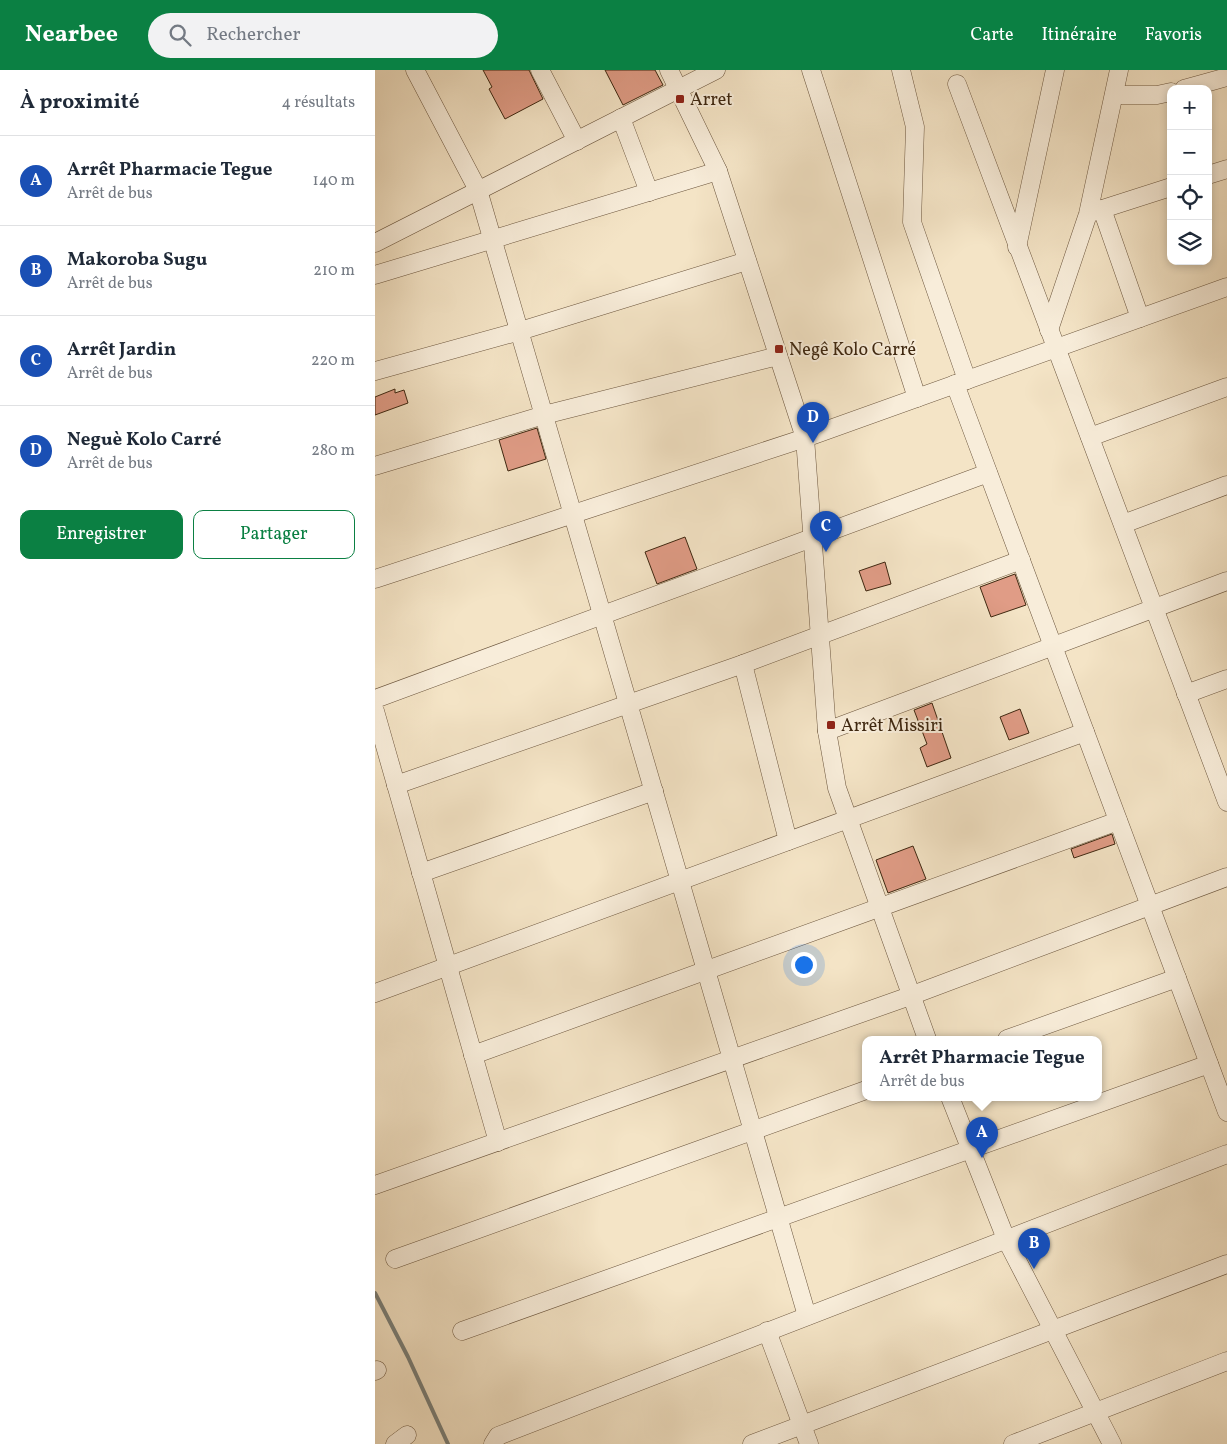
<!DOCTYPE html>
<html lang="fr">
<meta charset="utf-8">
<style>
:root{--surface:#fff;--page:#f2f2f3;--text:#1f2937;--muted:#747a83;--line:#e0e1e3;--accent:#0b8043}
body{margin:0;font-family:Vollkorn,serif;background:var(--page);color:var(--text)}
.controls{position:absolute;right:15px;top:15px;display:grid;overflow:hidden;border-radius:10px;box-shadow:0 2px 8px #0003}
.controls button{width:45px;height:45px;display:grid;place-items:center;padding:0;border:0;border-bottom:1px solid var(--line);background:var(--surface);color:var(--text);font:25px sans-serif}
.you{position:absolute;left:428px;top:894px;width:18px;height:18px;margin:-12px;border:4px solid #fff;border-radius:50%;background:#1a73e8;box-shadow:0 0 0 8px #1a73e833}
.badge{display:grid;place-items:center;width:32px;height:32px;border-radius:50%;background:var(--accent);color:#fff;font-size:16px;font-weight:700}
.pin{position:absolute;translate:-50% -41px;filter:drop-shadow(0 1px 2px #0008)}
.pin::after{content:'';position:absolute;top:26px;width:18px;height:15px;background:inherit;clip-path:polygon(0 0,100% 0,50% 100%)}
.popup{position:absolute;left:487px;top:966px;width:240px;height:65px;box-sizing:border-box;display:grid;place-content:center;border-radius:10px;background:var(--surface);filter:drop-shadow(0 1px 4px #0005);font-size:16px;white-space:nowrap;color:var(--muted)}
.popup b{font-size:19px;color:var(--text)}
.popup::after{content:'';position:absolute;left:50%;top:100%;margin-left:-10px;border:10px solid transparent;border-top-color:var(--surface)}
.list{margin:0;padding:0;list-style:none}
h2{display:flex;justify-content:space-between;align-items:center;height:65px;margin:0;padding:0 20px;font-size:21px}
h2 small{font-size:16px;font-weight:400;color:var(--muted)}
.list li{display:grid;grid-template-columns:32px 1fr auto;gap:15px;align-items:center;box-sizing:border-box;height:90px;padding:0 20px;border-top:1px solid var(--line)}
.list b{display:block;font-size:19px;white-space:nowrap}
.list p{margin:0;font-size:16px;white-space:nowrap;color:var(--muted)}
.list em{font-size:16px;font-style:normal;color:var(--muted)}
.actions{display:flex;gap:10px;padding:15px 20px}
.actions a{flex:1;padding:11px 0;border:1px solid var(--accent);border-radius:10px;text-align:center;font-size:18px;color:var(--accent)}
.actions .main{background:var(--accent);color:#fff}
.icon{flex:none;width:28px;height:28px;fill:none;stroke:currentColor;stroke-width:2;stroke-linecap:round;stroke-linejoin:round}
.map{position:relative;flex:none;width:852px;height:1374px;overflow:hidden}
header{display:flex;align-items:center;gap:30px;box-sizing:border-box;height:70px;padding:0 25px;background:var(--accent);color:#fff}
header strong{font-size:24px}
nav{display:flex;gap:28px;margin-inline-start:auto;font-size:18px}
.search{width:350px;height:45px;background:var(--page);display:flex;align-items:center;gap:12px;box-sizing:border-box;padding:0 18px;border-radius:28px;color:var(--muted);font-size:19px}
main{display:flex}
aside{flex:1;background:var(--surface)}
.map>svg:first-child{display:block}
</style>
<header>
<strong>Nearbee</strong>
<div class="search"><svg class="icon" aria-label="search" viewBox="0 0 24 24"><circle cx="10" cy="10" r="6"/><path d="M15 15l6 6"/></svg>Rechercher</div>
<nav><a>Carte</a><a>Itinéraire</a><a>Favoris</a></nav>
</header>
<main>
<aside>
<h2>À proximité<small>4 résultats</small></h2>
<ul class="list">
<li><span class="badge" style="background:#1a4fb4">A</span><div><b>Arrêt Pharmacie Tegue</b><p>Arrêt de bus</p></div><em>140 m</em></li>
<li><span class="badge" style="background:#1a4fb4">B</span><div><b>Makoroba Sugu</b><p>Arrêt de bus</p></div><em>210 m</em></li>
<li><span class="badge" style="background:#1a4fb4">C</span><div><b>Arrêt Jardin</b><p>Arrêt de bus</p></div><em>220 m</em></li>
<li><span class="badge" style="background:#1a4fb4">D</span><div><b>Neguè Kolo Carré</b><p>Arrêt de bus</p></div><em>280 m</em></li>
</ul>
<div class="actions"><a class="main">Enregistrer</a><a>Partager</a></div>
</aside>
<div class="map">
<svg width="852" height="1374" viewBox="0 0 852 1374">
<rect width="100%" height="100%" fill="#f4e4c6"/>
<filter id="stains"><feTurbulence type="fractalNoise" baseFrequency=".004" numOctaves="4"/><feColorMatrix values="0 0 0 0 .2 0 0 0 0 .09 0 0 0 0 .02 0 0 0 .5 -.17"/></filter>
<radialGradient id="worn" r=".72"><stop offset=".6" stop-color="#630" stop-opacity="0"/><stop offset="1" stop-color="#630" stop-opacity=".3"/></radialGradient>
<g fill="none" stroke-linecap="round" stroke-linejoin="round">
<!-- stream -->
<polyline stroke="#7a807a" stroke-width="4" points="0,1223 33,1287 73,1374"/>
</g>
<!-- building -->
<g fill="#e09c86" stroke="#3e2710">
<polygon points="108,0 154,0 168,29 130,49 114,19 117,17"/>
<polygon points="230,0 280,0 288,15 248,35"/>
<polygon points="20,319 20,323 29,320 33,333 0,345 0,327"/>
<polygon points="162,358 171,389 133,401 124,370"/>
<polygon points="310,467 322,499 282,514 270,482"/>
<polygon points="510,492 516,514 491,521 484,501"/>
<polygon points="640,504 651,535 616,547 605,517"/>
<polygon points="557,633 576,688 552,697 545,678 552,674 539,640"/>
<polygon points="645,639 654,663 634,670 625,647"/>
<polygon points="737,764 740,774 699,788 696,779"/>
<polygon points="538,776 551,809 513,823 501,790"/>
</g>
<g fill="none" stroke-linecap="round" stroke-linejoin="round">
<!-- minor casing -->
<g stroke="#6c563e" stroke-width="19">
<g id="minor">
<polyline points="40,0 103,120 432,1246"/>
<polyline points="165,0 202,71"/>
<polyline points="294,0 343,101 430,368 452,661 462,718 552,969"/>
<polyline points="436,0 542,328"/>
<polyline points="526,0 540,57 537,152 592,310"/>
<polyline points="582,14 852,732"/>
<polyline points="809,19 852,7"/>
<polyline points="739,25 782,25 796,22"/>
<polyline points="246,48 274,122"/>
<polyline points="833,105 852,99"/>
<polyline points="727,139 765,248"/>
<polyline points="718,142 796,117"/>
<polyline points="0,173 341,0"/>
<polyline points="642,177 680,0"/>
<polyline points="0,205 343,101"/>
<polyline points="674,260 713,144 744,0"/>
<polyline points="0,301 145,261 372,191"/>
<polyline points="580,314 852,1042"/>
<polyline points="715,367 852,317"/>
<polyline points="0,396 169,345 403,286"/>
<polyline points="748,454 852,415"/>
<polyline points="0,509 430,368 852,217"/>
<polyline points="368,594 413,771"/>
<polyline points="811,624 852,609"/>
<polyline points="0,629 613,403"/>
<polyline points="0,641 123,1072"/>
<polyline points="452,661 852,511"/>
<polyline points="21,715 368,594 646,490"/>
<polyline points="46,803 279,721"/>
<polyline points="0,923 710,662"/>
<polyline points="632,969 802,908"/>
<polyline points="98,985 743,751"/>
<polyline points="575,1027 631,1169 737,1374"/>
<polyline points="0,1115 535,926 852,807"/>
<polyline points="20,1189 491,1020"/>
<polyline points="87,1261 834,994"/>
<polyline points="392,1261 434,1374"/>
<polyline points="0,1301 2,1300"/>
<polyline points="20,1374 32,1365"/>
<polyline points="118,1374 123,1366 852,1084"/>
<polyline points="377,1374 852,1194"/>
<polyline points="638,1374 852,1291"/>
</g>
</g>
<!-- minor -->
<use href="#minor" stroke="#f8edda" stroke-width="18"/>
</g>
<!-- markers -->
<g fill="#8f2418" stroke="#f8edda" stroke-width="2">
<rect x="300" y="24" width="10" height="10" rx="2.5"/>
<rect x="399" y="274" width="10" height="10" rx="2.5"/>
<rect x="451" y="650" width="10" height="10" rx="2.5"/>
</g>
<g text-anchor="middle" stroke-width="4" stroke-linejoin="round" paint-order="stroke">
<!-- poi labels -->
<g font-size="18" fill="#3e2710" stroke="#f8edda" text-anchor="start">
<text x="315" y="35">Arret</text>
<text x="414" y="285">Negê Kolo Carré</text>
<text x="466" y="661">Arrêt Missiri</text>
</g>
</g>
<rect width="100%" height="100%" filter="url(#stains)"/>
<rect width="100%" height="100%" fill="url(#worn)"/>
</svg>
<div class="controls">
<button>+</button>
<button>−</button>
<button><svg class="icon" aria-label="locate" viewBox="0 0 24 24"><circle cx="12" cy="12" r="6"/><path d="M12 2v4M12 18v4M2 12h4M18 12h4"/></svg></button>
<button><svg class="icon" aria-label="layers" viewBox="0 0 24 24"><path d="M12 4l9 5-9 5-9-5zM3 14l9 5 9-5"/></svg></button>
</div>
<div class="you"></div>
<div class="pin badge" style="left:607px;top:1088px;background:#1a4fb4">A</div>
<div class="popup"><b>Arrêt Pharmacie Tegue</b>Arrêt de bus</div>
<div class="pin badge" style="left:659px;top:1199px;background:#1a4fb4">B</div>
<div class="pin badge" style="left:451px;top:482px;background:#1a4fb4">C</div>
<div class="pin badge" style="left:438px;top:373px;background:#1a4fb4">D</div>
</div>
</main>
